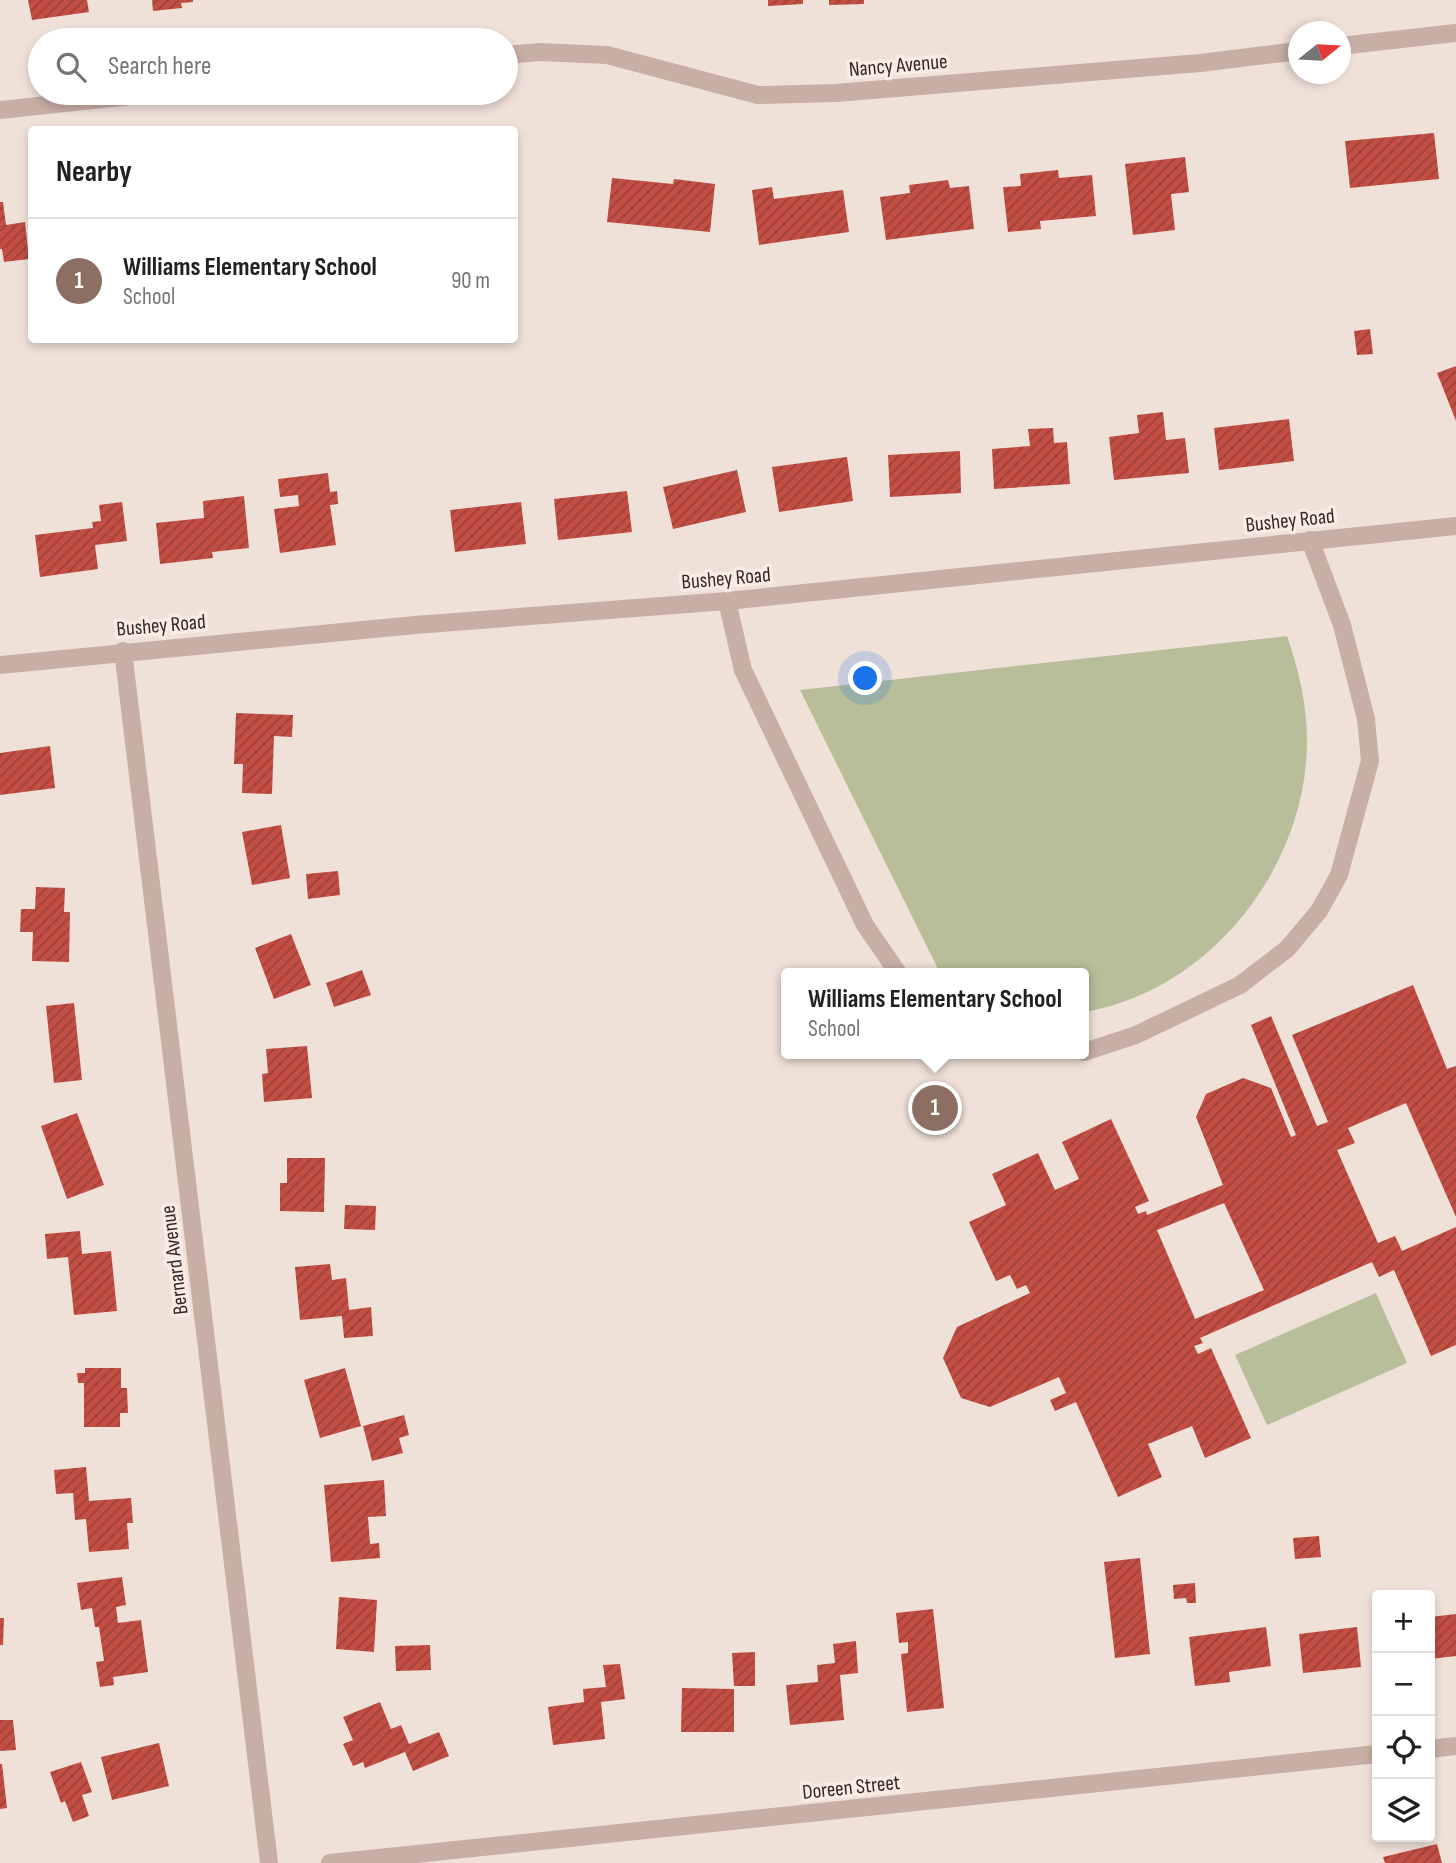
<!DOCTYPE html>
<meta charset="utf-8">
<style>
:root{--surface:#fff;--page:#f2f2f2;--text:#202124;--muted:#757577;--line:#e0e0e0;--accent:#0f766e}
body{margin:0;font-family:"Sofia Sans Condensed",sans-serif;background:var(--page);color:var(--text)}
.controls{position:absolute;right:21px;bottom:21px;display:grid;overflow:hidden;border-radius:7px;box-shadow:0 4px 10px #0003}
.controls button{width:63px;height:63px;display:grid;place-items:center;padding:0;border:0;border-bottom:2px solid var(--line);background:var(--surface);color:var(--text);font:35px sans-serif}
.compass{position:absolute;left:1288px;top:21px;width:63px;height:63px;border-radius:50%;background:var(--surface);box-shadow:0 4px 10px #0003;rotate:72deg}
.you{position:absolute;left:866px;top:679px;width:24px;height:24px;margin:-18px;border:5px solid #fff;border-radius:50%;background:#1a73e8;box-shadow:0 0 0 10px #1a73e833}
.badge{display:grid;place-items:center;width:46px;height:46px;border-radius:50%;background:var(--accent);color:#fff;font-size:23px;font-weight:700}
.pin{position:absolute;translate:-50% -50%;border:4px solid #fff;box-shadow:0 2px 7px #0006}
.popup{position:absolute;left:781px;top:968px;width:308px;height:91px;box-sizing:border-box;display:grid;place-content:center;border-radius:7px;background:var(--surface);filter:drop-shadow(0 2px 5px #0005);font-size:23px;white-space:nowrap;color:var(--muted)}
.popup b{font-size:26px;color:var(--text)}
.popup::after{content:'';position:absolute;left:50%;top:100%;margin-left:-14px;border:14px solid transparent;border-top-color:var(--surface)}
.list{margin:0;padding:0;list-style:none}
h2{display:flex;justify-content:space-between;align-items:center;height:91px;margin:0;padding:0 28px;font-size:30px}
h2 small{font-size:23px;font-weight:400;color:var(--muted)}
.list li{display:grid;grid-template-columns:46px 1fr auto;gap:21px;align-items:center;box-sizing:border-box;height:126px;padding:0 28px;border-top:2px solid var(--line)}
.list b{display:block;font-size:26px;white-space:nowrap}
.list p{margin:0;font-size:23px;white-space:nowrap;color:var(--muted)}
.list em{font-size:23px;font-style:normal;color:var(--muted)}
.icon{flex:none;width:38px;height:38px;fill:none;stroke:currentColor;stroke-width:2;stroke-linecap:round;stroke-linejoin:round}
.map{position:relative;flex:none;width:1456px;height:1863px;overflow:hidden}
.search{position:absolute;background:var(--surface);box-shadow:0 4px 10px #0003;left:28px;top:28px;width:490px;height:77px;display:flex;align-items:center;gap:18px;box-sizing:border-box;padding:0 24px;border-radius:38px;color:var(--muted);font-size:26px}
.panel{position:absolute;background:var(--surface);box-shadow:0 4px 10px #0003;left:28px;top:126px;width:490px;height:217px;border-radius:7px}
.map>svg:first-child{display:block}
</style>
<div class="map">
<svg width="1456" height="1863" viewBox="0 0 1456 1863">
<defs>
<pattern id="building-hatch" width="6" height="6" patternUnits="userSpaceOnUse" patternTransform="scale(1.75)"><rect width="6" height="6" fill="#c24e44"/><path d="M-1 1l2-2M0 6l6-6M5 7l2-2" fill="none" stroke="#9e4139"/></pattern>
</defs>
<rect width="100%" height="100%" fill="#f0e1d8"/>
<!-- green -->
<g fill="#b8be99">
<path d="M1287,636C1299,671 1307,704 1307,741C1307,867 1210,991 1084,1012V973H940L800,690Z"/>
<polygon points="1376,1293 1407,1363 1267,1425 1235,1355"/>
</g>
<!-- building -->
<g fill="url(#building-hatch)" fill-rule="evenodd">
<polygon points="28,0 87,0 89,12 32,20"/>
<polygon points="152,0 193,0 193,2 181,3 182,8 153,11"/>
<polygon points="768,0 803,0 803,4 768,6"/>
<polygon points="829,0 864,0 864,4 829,5"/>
<polygon points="1434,133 1439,179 1350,188 1345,141"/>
<polygon points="1185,157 1189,192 1171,194 1175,230 1133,235 1125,164"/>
<polygon points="1058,170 1059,178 1092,175 1096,216 1040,221 1041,229 1008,232 1003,187 1021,186 1020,174"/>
<polygon points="612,178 673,184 674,179 715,184 710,232 607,222"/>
<polygon points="948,180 950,188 969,186 974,229 886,240 880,197 910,193 909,185"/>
<polygon points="772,187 774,199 843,190 849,232 759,245 752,190"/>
<polygon points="0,202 3,202 6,225 25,222 29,259 4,262 2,249 0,249"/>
<polygon points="1370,329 1373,354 1357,355 1354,331"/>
<polygon points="1456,366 1456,421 1437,373"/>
<polygon points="1163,412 1166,440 1185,438 1189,473 1114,480 1109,437 1139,433 1137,415"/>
<polygon points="1289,419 1294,461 1219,470 1214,428"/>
<polygon points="1053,428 1054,443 1067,442 1070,484 994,489 992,449 1030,446 1028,429"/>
<polygon points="960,451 961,493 890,497 888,455"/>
<polygon points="847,457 853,501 779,512 772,467"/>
<polygon points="737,470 746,512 673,529 663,487"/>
<polygon points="328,473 330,492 337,491 338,504 330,505 336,545 280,553 274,509 299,506 298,495 280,497 278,479"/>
<polygon points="627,491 632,532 558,540 554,499"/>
<polygon points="244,496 249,548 212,552 213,558 160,564 156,523 204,518 203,501"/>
<polygon points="122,502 127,541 95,545 98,569 40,577 35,535 93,528 92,522 101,521 99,505"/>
<polygon points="521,502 526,544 455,552 450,510"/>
<polygon points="236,713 293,715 292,737 274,736 272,794 242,793 243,764 234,764"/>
<polygon points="50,746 55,788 0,795 0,753"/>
<polygon points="281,825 290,878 252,885 242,832"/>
<polygon points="338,871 340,895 308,899 306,874"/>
<polygon points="36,887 65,888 64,912 70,912 69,962 32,961 33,932 20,932 21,909 35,909"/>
<polygon points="291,934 311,985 274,999 255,948"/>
<polygon points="362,970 371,995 334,1007 326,983"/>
<path d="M1413,985L1447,1069L1456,1066V1217L1406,1103L1348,1128L1355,1143L1337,1150L1378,1243L1395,1236L1402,1251L1456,1227V1345L1431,1356L1394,1270L1379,1277L1372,1262L1200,1338L1203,1343L1194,1346L1198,1354L1211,1348L1251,1438L1205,1458L1192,1426L1148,1444L1162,1477L1118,1497L1076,1402L1055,1411L1050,1400L1066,1393L1059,1377L990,1407L961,1398L943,1358L957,1327L1030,1293L1026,1285L1017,1289L1010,1275L996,1281L969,1222L1006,1205L992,1174L1038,1153L1055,1190L1079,1179L1062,1142L1111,1119L1149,1201L1135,1207L1138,1214L1146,1211L1147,1215L1223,1185L1196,1117L1206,1094L1243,1078L1271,1088L1291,1137L1296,1135L1251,1025L1271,1016L1317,1126L1328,1122L1292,1035ZM1224,1203L1264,1290L1195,1319L1157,1230Z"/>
<polygon points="74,1003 82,1080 54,1083 46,1006"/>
<polygon points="307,1046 312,1098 264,1102 262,1074 268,1073 266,1049"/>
<polygon points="77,1113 104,1185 67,1199 41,1126"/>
<polygon points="287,1158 325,1158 324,1212 280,1211 280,1183 287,1183"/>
<polygon points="345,1205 376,1206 375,1230 344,1229"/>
<polygon points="80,1231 82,1254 111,1251 117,1311 74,1315 68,1257 47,1259 45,1234"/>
<polygon points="330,1264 332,1280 346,1278 349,1310 371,1307 373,1336 344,1338 342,1316 300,1320 295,1267"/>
<polygon points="85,1368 121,1368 121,1388 127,1388 128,1413 120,1413 120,1427 84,1427 84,1383 78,1383 77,1373 85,1373"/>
<polygon points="345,1368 361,1426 320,1438 304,1380"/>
<polygon points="404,1415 409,1435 399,1438 403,1453 372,1461 363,1426"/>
<polygon points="86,1467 89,1501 131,1498 133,1523 127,1523 129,1549 89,1552 86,1519 75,1520 73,1493 56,1494 54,1470"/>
<polygon points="384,1480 386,1516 368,1517 370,1544 379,1543 380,1558 331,1562 324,1485"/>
<polygon points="1319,1536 1321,1557 1295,1559 1293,1538"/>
<polygon points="1140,1558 1150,1654 1115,1658 1104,1562"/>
<polygon points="122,1577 126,1605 116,1607 118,1623 141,1620 148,1672 113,1677 114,1685 100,1687 96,1662 104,1661 99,1627 95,1627 92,1608 81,1610 77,1583"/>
<polygon points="1195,1583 1196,1603 1187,1603 1186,1598 1174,1599 1173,1585"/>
<polygon points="339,1597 377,1600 374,1652 336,1649"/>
<polygon points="933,1609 944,1708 907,1712 901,1654 908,1653 908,1642 899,1643 896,1613"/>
<polygon points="1456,1614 1456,1656 1430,1659 1430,1617"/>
<polygon points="0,1618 4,1618 3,1645 0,1645"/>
<polygon points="1266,1627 1271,1666 1229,1672 1230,1682 1195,1686 1189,1637"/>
<polygon points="1357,1627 1361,1667 1303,1673 1299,1634"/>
<polygon points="856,1641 858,1673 840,1675 844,1720 790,1725 786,1685 818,1682 817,1665 835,1663 833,1644"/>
<polygon points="430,1645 431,1670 396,1671 395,1646"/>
<polygon points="755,1652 755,1686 734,1686 732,1653"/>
<polygon points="620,1664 625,1699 601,1702 605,1739 553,1745 548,1707 584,1702 583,1689 606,1687 603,1665"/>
<polygon points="682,1688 734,1689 734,1732 681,1732"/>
<polygon points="380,1702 391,1729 401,1725 409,1744 439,1732 449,1756 413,1771 405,1752 365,1768 363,1762 353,1766 343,1744 353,1740 343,1717"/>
<polygon points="0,1720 13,1720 16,1750 0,1751"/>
<polygon points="159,1743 169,1786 112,1800 101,1757"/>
<polygon points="81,1762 92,1792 82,1795 89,1816 73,1822 65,1801 61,1803 50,1772"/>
<polygon points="0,1764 2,1764 7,1808 0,1809"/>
<polygon points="1437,1844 1442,1863 1385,1863 1383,1857"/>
</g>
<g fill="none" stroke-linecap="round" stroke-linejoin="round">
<!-- lane -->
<g stroke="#c7afa5" stroke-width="18">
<polyline points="727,601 743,670 865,925 898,973"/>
<polyline points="1084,1052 1136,1035 1240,985 1287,949 1319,911 1339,875 1370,761 1366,719 1342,625 1310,540"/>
</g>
<!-- street -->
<g stroke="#c7afa5" stroke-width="18">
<polyline points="1340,46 1456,33"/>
<polyline points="506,55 540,52 607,55 758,95 836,93 1200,63 1298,51"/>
<polyline points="0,110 158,93"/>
<polyline points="123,651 269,1863"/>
<polyline points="0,665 415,625 727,601 1456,526"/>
<polyline points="1430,1749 1456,1746"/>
<polyline points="330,1863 1377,1754"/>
</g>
</g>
<g text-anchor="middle" stroke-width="7" stroke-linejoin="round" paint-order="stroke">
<!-- street labels -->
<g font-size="21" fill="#332826" stroke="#f8ece4">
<text transform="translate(898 65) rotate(-5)" y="7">Nancy Avenue</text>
<text transform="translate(1290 520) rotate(-6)" y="7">Bushey Road</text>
<text transform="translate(726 578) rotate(-5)" y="7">Bushey Road</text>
<text transform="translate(161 625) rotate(-5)" y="7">Bushey Road</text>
<text transform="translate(174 1260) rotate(-97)" y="7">Bernard Avenue</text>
<text transform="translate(851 1787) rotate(-6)" y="7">Doreen Street</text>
</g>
</g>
</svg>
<div class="controls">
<button>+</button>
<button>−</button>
<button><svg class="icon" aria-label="locate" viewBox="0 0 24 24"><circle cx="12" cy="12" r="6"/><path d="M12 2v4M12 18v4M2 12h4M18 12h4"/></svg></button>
<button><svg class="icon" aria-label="layers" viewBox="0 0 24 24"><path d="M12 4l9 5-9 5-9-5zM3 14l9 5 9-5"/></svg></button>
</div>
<svg class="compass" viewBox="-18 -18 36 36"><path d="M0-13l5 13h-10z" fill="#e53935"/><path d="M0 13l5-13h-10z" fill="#757577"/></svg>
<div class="you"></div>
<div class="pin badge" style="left:935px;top:1108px;background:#8d6e63">1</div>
<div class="popup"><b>Williams Elementary School</b>School</div>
<div class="search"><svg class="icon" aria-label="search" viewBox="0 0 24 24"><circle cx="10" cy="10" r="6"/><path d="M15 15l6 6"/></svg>Search here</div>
<section class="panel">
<h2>Nearby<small></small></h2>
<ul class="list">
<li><span class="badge" style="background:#8d6e63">1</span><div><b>Williams Elementary School</b><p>School</p></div><em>90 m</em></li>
</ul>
</section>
</div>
